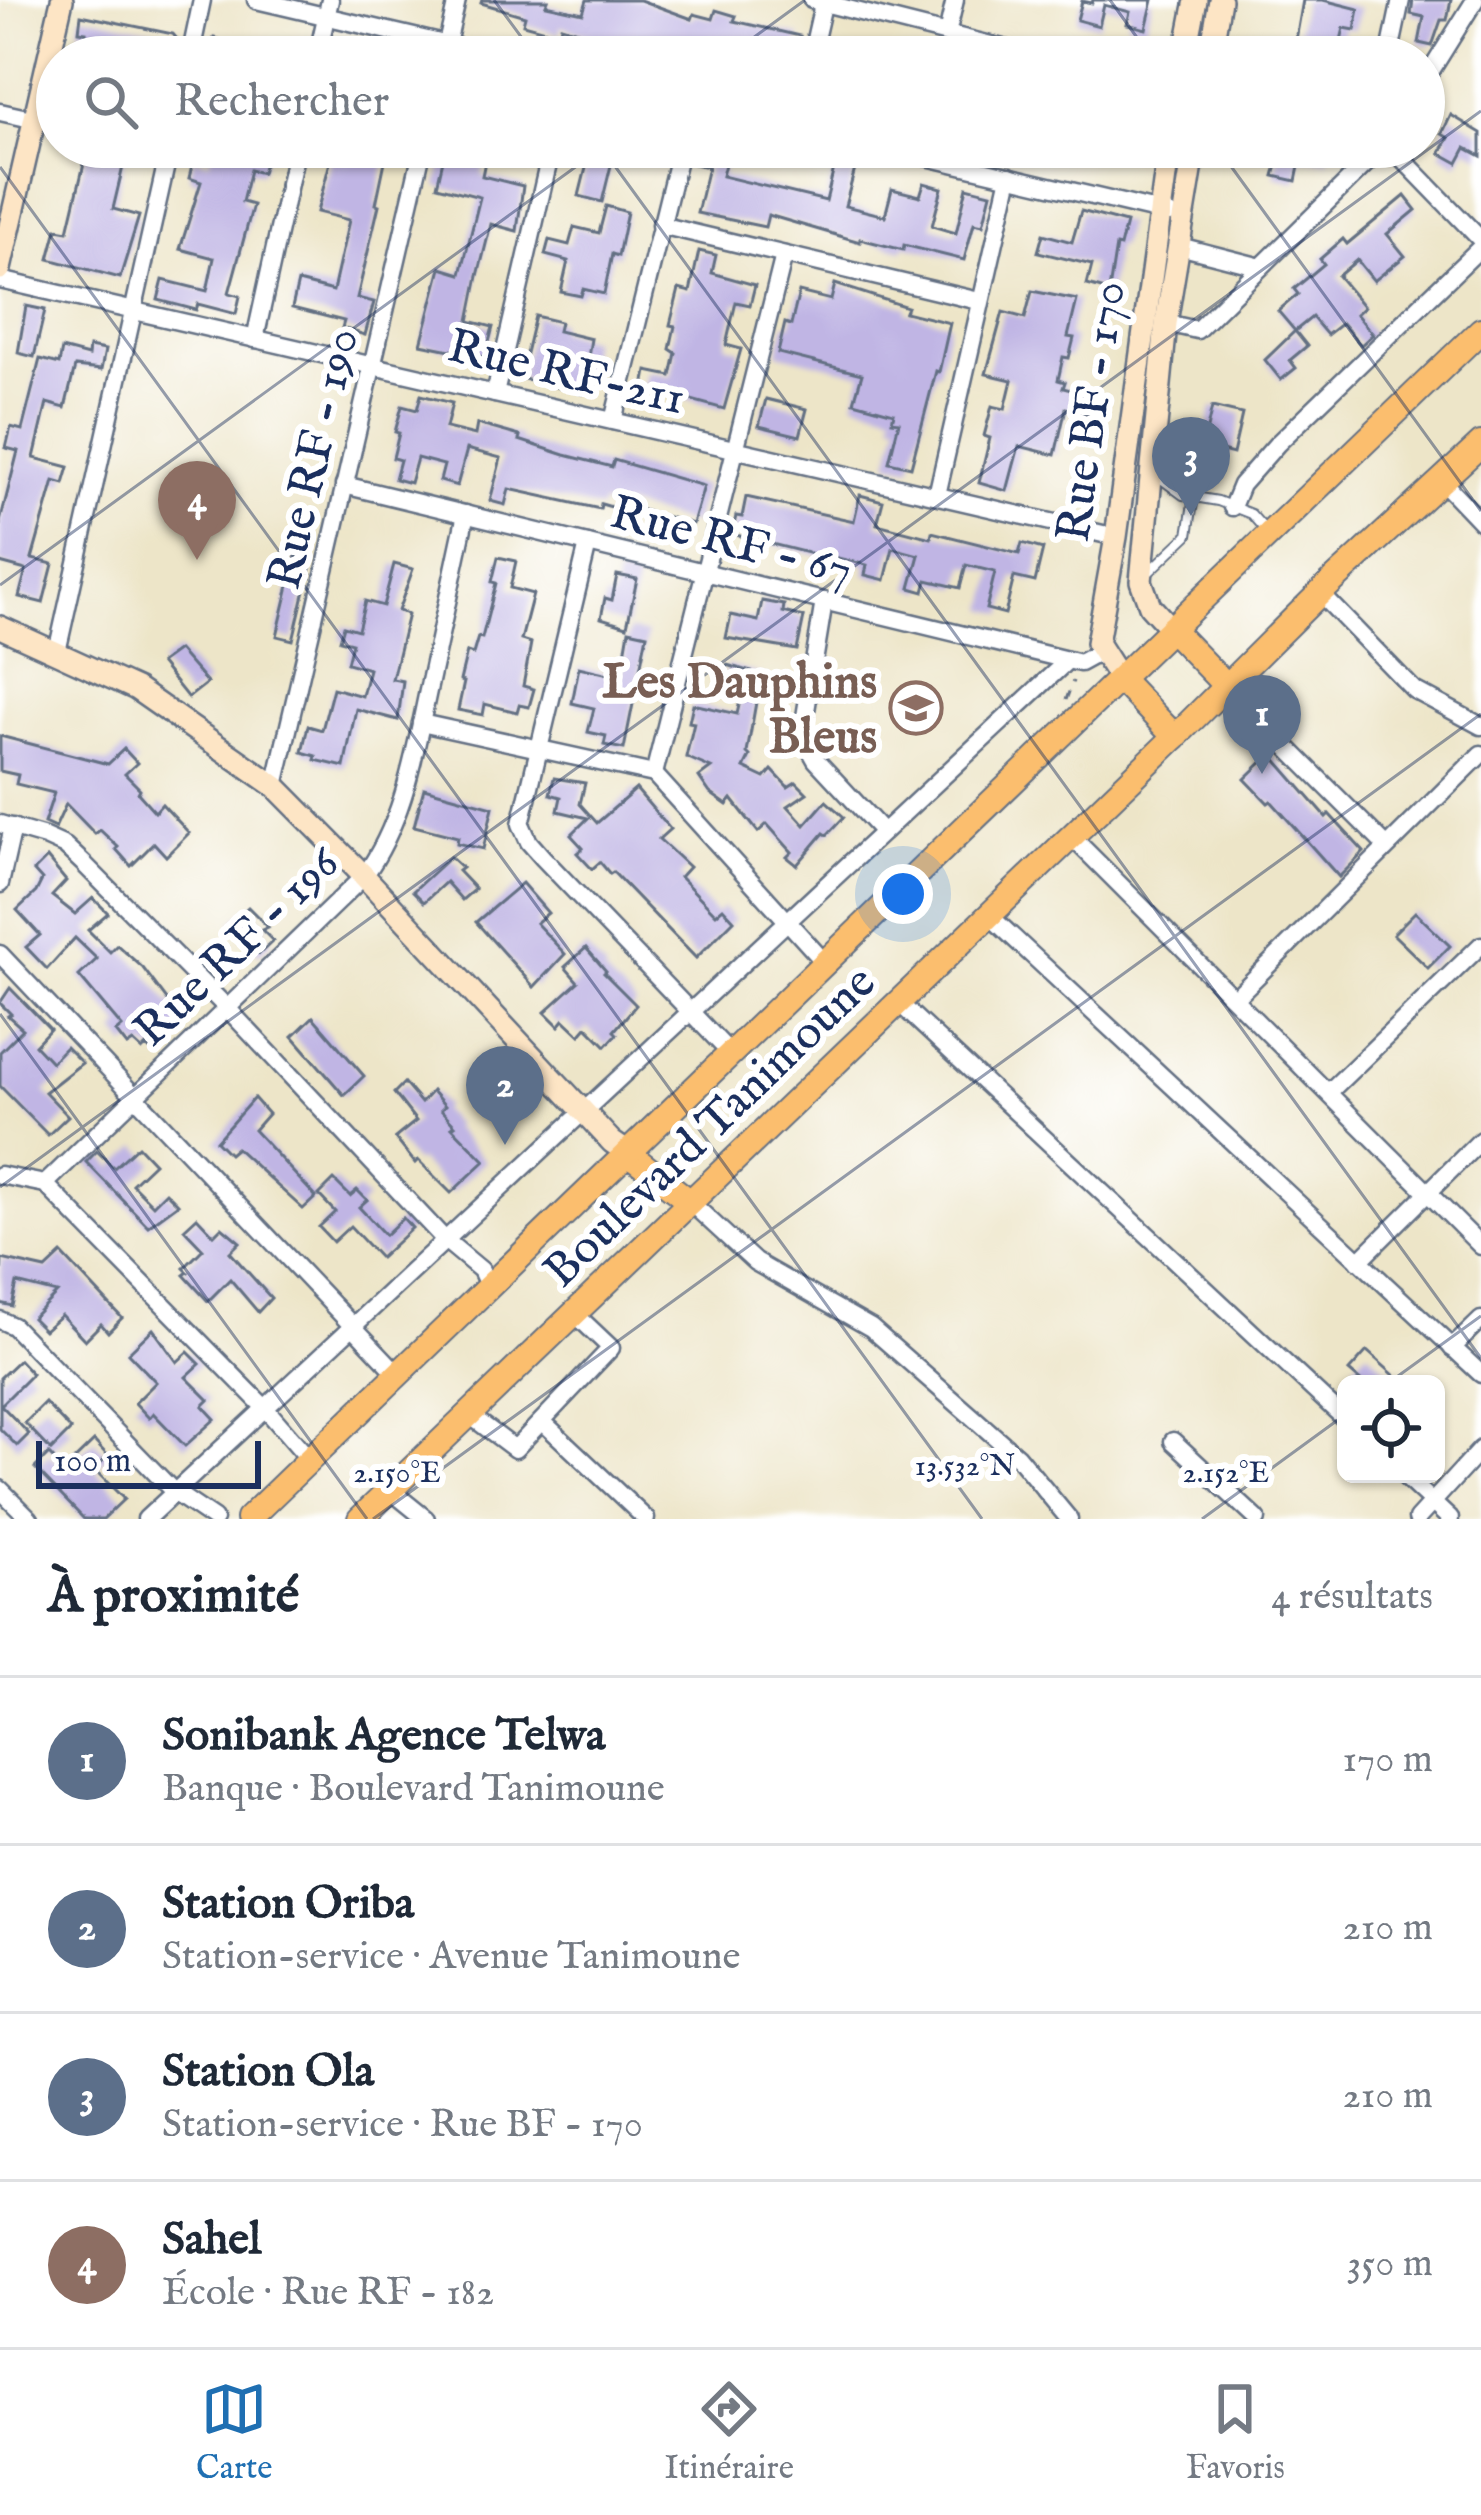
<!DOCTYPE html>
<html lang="fr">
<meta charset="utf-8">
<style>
:root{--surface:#fff;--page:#f6f6f7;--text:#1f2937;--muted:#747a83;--line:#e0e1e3;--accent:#1f6fb2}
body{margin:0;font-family:"IM FELL English",serif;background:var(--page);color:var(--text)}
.controls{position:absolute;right:36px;bottom:36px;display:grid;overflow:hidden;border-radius:18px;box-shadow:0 3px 9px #0004}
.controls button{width:108px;height:108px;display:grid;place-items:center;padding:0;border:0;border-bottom:3px solid var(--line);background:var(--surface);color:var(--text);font:60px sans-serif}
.scale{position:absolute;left:36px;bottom:30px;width:225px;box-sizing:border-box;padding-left:12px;border:6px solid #1b2f5e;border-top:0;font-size:33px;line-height:42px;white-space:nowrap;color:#1b2f5e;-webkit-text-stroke:9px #fff;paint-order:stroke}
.you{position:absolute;left:903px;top:894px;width:42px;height:42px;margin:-30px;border:9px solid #fff;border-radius:50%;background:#1a73e8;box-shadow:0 0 0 18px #1a73e833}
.badge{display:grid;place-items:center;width:78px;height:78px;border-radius:50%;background:var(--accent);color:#fff;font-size:39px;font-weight:700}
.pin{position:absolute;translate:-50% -99px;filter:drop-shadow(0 3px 6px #0008)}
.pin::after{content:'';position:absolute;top:63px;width:42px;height:36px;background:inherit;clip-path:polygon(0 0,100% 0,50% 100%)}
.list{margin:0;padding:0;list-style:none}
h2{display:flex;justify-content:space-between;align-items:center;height:156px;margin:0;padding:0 48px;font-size:51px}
h2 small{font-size:39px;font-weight:400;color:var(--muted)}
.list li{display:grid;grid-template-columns:78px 1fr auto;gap:36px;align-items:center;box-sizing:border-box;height:168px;padding:0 48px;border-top:3px solid var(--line)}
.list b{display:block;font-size:45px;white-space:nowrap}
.list p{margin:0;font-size:39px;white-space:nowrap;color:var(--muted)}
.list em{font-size:39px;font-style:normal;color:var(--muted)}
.icon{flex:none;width:66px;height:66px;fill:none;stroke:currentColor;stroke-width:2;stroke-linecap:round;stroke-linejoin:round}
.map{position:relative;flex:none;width:1481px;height:1519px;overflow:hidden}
.search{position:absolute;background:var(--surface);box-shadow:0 3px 9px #0004;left:36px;right:36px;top:36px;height:132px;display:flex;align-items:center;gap:30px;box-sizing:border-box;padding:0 42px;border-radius:66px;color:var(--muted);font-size:45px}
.sheet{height:828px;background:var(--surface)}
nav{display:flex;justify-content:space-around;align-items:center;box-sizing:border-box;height:168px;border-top:3px solid var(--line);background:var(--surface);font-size:33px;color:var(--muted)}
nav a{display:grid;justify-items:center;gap:6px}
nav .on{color:var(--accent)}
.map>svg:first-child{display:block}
</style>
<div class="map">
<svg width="1481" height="1519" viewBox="0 0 1481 1519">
<rect width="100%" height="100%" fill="#fff"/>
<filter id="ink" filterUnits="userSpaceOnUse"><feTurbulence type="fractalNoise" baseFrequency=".00833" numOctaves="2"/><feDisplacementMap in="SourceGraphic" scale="24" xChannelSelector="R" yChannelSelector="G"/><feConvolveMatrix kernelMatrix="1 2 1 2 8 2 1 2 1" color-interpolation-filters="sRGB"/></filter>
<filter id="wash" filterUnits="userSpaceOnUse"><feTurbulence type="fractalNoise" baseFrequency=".004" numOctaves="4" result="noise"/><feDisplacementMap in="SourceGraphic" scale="48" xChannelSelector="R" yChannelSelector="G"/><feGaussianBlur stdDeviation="2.7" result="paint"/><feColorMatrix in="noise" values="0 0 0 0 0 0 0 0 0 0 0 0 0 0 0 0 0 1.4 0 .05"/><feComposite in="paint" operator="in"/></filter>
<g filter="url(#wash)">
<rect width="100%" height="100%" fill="#ede5c8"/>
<g id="blocks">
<!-- building -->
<g fill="#c0b5e4">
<polygon points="482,0 548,0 546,5 583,13 587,0 640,0 692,19 694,14 713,19 716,10 736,16 734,21 800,36 794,56 729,41 723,57 679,57 654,50 653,54 610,42 609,47 593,43 594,36 561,26 559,34 523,24 525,16 481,3"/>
<polygon points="1093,0 1153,0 1146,29 1127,24 1130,12 1104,5 1099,26 1077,20 1082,1 1092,3"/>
<polygon points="1303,0 1323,0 1359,9 1355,30 1344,28 1337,57 1293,57"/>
<polygon points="1413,0 1451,0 1447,20 1441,20 1432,46 1419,43 1424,17 1411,14"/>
<polygon points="81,15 173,34 177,39 174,53 160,50 159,57 83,57 86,32 79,31"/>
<polygon points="214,38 274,52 273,57 209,57"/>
<polygon points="1451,115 1481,133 1481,156 1466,148 1458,163 1440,153 1449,138 1442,134"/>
<polygon points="88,147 106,147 126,154 113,209 139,216 120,278 49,259 57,229 68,231"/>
<polygon points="213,147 269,147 262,173 250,170 242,202 253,205 229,293 240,296 236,314 198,304 196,310 158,300 163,280 207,291 214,258 180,249 201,182 189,178 194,158 209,162"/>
<polygon points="334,147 388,147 376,204 379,205 357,298 374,302 365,335 342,328 344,321 292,308 298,282 333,291 349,220 317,212"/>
<polygon points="446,147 488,147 482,176 523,186 517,231 491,224 478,276 469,321 493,327 485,357 421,344 441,268 461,274 480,197 437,186"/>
<polygon points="597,147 651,147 647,162 614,153 602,202 579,196 590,152 596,154"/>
<polygon points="698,147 728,152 722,176 826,201 835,164 855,169 845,206 885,216 892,189 920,196 924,183 942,188 932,226 956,233 967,187 991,193 983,225 974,223 964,260 904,245 903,250 860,239 860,242 768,215 765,227 697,213 708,167 694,164"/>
<polygon points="1282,147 1330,147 1328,161 1301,157 1296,181 1274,176"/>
<polygon points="1405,196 1416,210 1387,234 1405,256 1374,281 1357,260 1338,276 1364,307 1356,314 1373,334 1361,345 1342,323 1327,335 1312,317 1295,331 1278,311 1298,294 1294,289 1324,264 1320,259 1343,239 1347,244"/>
<polygon points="606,206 627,212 618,256 612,254 604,294 583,289 581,296 561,292 568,261 545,255 549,240 569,245 574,227 599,233"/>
<polygon points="1081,211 1126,223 1120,247 1116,246 1109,291 1087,285 1092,265 1038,252 1043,234 1072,242"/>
<polygon points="699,251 716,255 712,273 755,285 750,305 736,302 726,345 741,349 724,409 644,387 647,371 671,376 676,353 670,349 675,326 670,325 679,289 690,292"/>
<polygon points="835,284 907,307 905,312 950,323 939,372 936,371 911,467 889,462 899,422 892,421 894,413 854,402 862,374 778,353 785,323 791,325 799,292 831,300"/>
<polygon points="1032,291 1077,300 1068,337 1074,338 1069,358 1063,357 1058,380 1065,382 1063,388 1095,396 1090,414 1066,408 1055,455 1019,446 1007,491 979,483 990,438 984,436 992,406 1005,409 1012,380 986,374 1003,312 1025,318"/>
<polygon points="26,306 45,310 34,357 18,353"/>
<polygon points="535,316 560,322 558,331 591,339 582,394 520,378"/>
<polygon points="1295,331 1307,346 1290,360 1296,368 1281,380 1265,360"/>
<polygon points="89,347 105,350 101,370 75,367 65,408 47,403 34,458 69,467 64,484 54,481 32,559 53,564 43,603 19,597 26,570 0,563 0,522 18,451 6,448 11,427 22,430 40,359 59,364 62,349 88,356"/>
<polygon points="421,395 452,403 446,428 475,435 477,424 520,436 519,440 565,455 612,467 614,460 704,486 693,524 624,505 622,510 601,504 600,509 509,489 505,505 490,501 501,458 467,449 457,486 440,481 444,465 417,458 410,483 395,479 400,460 393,458 399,433 395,432 402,406 417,410"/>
<polygon points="766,399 807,409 800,436 759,426"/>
<polygon points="1212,407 1242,414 1233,454 1203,446"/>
<polygon points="860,495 883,501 877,524 931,538 932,532 1019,554 1022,543 1043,549 1035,582 1014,577 1005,614 986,609 995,572 966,565 960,588 927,580 924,592 910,588 919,555 893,548 885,580 865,575 867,565 834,557 831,572 817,568 820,556 732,534 736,516 742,517 746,497 854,521"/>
<polygon points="296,556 312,560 293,640 277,636"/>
<polygon points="498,557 516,561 510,588 533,594 521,640 531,643 523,686 534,689 529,707 519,705 517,712 485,704 483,715 458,710 464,682 460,681 467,652 473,654 478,637 482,638 496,583 492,582"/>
<polygon points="394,564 413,569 398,611 408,614 392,679 403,681 398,720 356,709 344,767 315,760 316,756 302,752 308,726 322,730 333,688 362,696 369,669 347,663 352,643 340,640 344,626 358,630 365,601 383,606"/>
<polygon points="617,575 637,579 627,626 601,618 605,598 612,600"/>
<polygon points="762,601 784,605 783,612 804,617 797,650 726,638 731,615 758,621"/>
<polygon points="629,630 647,634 624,749 604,745 606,736 588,732 594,708 572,703 579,667 621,677"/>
<polygon points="178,650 207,683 188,698 160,663"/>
<polygon points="727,665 769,677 765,693 758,691 747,753 750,756 744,768 765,778 772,770 788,787 796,782 807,793 788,806 805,825 826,801 844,817 827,835 824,833 797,865 787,857 792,852 767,824 758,832 732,799 727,805 710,793 699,777 711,768 686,757 694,723 689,722 693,704 737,714 743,688 723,682"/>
<polygon points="0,736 108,764 124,749 137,763 125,774 140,789 138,793 155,812 162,804 189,833 166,856 154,843 131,866 116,849 118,847 100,830 95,834 66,804 55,828 44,823 54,793 16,784 18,775 0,771"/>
<polygon points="1271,754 1326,817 1329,814 1364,852 1339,877 1271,801 1268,803 1245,779"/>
<polygon points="554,778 585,783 580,804 597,823 636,789 670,829 659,839 689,867 680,877 716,914 723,908 734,920 696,958 613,872 610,874 600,862 592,869 577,853 583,848 571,835 588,818 558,811 561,797 550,794"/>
<polygon points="424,788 493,807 483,849 457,843 458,837 414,826"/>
<polygon points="450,857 462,868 458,871 475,889 462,900 446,882 424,902 413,891"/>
<polygon points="47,858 66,881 52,896 75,914 93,898 108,913 88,930 110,952 117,945 143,968 170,1004 174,998 192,1017 153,1052 146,1046 142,1050 133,1042 127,1046 116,1032 122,1027 79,976 97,959 75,938 47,969 26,947 40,935 17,910 36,892 42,880 34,871"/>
<polygon points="522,883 548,913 536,923 565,954 534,987 476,922"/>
<polygon points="248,907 268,927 262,930 273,941 259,954 231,923"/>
<polygon points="1415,912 1450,946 1428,968 1393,934"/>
<polygon points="586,948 606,971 604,973 636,1005 614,1031 617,1034 606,1046 587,1027 580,1035 564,1020 559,1026 545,1012 578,982 565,967"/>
<polygon points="10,988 50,1029 35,1045 51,1062 66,1047 82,1063 45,1092 68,1116 48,1135 0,1086 0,1052 23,1029 8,1016 11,1014 0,1003"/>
<polygon points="313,1017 364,1076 344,1095 293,1036"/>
<polygon points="404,1083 421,1103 432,1091 445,1106 441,1110 455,1125 452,1127 485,1161 451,1193 418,1160 415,1163 395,1138 416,1121 394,1093"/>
<polygon points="254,1098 268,1114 254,1130 316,1197 303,1209 236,1148 229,1154 216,1141"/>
<polygon points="138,1146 154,1163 132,1184 153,1205 166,1192 178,1204 148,1226 86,1162 97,1151 114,1168"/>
<polygon points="334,1180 350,1196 357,1190 367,1200 359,1207 385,1235 403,1218 412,1228 380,1258 350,1226 333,1242 319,1227 335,1212 319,1195"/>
<polygon points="197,1217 214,1235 222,1227 240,1242 230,1252 271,1298 258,1312 230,1279 208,1301 184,1275 188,1272 184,1268 203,1249 184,1229"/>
<polygon points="62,1254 122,1318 108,1332 101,1324 85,1340 61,1315 44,1330 32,1318 57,1293 17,1283 12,1306 0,1303 2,1259 46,1269"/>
<polygon points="153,1329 177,1362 188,1352 200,1364 186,1377 209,1400 203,1406 215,1419 185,1446 153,1413 149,1418 135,1403 156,1382 128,1353"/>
<polygon points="1367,1351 1404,1384 1364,1384 1349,1371"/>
<polygon points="19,1360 32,1374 1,1405 29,1434 17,1446 0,1429 0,1378"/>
<polygon points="45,1403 71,1430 51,1450 25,1423"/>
<polygon points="94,1441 108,1456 94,1469 124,1499 103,1519 84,1519 35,1468 49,1454 64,1470"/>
</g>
</g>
</g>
<g filter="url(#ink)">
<use href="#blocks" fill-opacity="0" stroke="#646f83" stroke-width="3"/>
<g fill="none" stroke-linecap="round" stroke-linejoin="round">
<!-- lane casing -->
<g stroke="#646f83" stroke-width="12">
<g id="lane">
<polyline points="1156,475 1183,495 1218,501 1251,514 1267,532"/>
<polyline points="1146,575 1188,535 1194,497"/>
</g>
</g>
<!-- street casing -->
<g stroke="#646f83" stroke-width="21">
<g id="street">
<polyline points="256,0 500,57"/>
<polyline points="812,0 1039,57"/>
<polyline points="947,34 955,0"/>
<polyline points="190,57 202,0"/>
<polyline points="317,57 330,0"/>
<polyline points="444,57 457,0"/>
<polyline points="811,57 824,0"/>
<polyline points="1389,57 1401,0"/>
<polyline points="1424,82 1475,0"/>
<polyline points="0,112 36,120"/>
<polyline points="884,147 1169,214"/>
<polyline points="1391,147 1481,240"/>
<polyline points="660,225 979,301"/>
<polyline points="1179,246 1261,267"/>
<polyline points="0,280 1116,537"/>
<polyline points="1166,323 1197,330 1383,147"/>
<polyline points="255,339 297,147"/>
<polyline points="495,394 552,147"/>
<polyline points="613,421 681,147"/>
<polyline points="1442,481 1481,522"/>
<polyline points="344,485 1080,663 1100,652"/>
<polyline points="937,495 1010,176"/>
<polyline points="1232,507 1241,485 1277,444 1481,247"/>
<polyline points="588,544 521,824 529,842 543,858 731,1054"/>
<polyline points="1320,593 1414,690 1481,726"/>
<polyline points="824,601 802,735 816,760 883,832"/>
<polyline points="57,652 170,147"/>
<polyline points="421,723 654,774 826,964"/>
<polyline points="1287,747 1386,846"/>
<polyline points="654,774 784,255"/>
<polyline points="275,786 423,147"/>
<polyline points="0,824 45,837 65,846 83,863 227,1008 445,1240 481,1270 487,1283 495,1282"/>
<polyline points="1070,835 1481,1246"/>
<polyline points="0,884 13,827"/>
<polyline points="988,914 1481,1374"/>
<polyline points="0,954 399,1375"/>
<polyline points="1235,998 1481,754"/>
<polyline points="897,1001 1346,1420"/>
<polyline points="1330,1091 1481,945"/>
<polyline points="0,1175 45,1184 265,1408 310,1460"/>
<path d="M45,1184L364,876C404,822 415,751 429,686C441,629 453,572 466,514"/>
<polyline points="690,1202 755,1262 871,1328 1017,1456 1069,1519"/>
<polyline points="1359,1261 1481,1140"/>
<polyline points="0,1320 13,1326 174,1492 214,1519"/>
<polyline points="1452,1348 1481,1320"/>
<polyline points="467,1413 515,1449 611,1348 574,1313"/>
<polyline points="542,1421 646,1519"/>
<polyline points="1173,1441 1257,1519"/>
<polyline points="1402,1474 1450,1519"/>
<polyline points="0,1489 30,1519"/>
<polyline points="389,1489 426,1519"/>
<polyline points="146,1519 1068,660"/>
<polyline points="1417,1519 1481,1449"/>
</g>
</g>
<!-- secondary casing -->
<g stroke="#646f83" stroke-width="26">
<g id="secondary">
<polyline points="1185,57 1196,0"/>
<polyline points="1210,57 1220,0"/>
<polyline points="0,269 62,0"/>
<polyline points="0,627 136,689 275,786 364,876 612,1142 628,1153"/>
<polyline points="1171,629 1150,606 1141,581 1166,323 1195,147"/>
<polyline points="1120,679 1097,643 1116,537 1169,147"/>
</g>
</g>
<!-- primary casing -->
<g stroke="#646f83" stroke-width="28">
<g id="primary">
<polyline points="1171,629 1226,686"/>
<polyline points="1120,679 1175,737"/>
<polyline points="628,1153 690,1202"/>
<polyline points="248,1519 1481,330"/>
<polyline points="360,1519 1175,737 1320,593 1481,444"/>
</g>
</g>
<!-- path -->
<polyline stroke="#646f83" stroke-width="3" stroke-dasharray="9 9" stroke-linecap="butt" points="1066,700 1073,681"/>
<!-- lane -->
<use href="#lane" stroke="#fff" stroke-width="8"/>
<!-- street -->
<use href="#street" stroke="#fff" stroke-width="16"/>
<!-- secondary -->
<use href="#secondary" stroke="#fde5c5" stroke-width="21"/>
<!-- primary -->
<use href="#primary" stroke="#fbbe6e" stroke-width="24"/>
</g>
</g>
<!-- ticks -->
<path fill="none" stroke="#1b2f5e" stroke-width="3" stroke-opacity="0.45" d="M494,0L536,57M1110,0L1151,57M727,57L805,0M601,147L1481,1358M1217,147L1481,511M0,167L982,1519M0,585L603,147M0,1014L367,1519M0,1187L1481,111M1387,1384L1481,1316M373,1519L1481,714M1202,1519L1346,1414"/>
<!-- icons -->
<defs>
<g id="school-ring" transform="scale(2.7)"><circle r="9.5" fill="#fff" stroke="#8d6e63" stroke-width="1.5"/><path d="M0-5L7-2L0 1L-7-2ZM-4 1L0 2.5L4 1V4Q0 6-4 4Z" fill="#8d6e63"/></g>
</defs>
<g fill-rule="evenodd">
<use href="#school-ring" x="916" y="708"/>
</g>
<g text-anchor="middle" stroke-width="12" stroke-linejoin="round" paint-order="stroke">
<!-- street labels -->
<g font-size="48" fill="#1b2f5e" stroke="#fff">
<text transform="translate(567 370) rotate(13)" y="17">Rue RF-211</text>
<text transform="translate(1089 411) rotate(-82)" y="17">Rue BF - 170</text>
<text transform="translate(311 458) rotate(-77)" y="17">Rue RF - 190</text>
<text transform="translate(732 539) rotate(14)" y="17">Rue RF - 67</text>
<text transform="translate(235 945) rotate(-44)" y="17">Rue RF - 196</text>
<text transform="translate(708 1125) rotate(-44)" y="17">Boulevard Tanimoune</text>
</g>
<!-- education labels -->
<g font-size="48" font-weight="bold" fill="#785e54" stroke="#fff" text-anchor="end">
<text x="877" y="697">Les Dauphins<tspan x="877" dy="55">Bleus</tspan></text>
</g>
</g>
<g font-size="30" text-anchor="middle" fill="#1b2f5e" stroke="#fff" stroke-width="12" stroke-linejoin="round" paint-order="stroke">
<text x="965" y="1475">13.532°N</text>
<text x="397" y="1482">2.150°E</text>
<text x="1226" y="1482">2.152°E</text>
</g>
</svg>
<div class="controls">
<button><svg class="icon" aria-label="locate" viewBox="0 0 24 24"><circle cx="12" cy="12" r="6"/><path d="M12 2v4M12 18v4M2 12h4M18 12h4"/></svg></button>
</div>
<div class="scale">100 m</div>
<div class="you"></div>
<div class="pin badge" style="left:1262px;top:774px;background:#5c6f8a">1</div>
<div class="pin badge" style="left:505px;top:1145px;background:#5c6f8a">2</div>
<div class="pin badge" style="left:1191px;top:516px;background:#5c6f8a">3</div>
<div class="pin badge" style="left:197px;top:560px;background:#8d6e63">4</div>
<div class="search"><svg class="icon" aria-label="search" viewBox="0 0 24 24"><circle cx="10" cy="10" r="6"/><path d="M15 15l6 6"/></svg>Rechercher</div>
</div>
<section class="sheet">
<h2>À proximité<small>4 résultats</small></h2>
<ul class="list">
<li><span class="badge" style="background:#5c6f8a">1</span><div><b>Sonibank Agence Telwa</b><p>Banque · Boulevard Tanimoune</p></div><em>170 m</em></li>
<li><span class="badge" style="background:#5c6f8a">2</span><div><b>Station Oriba</b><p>Station-service · Avenue Tanimoune</p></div><em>210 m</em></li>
<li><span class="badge" style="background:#5c6f8a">3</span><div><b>Station Ola</b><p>Station-service · Rue BF - 170</p></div><em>210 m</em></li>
<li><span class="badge" style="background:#8d6e63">4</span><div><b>Sahel</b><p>École · Rue RF - 182</p></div><em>350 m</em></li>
</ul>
</section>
<nav>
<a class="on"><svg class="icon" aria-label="map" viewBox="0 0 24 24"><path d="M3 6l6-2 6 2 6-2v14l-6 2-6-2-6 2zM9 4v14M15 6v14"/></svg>Carte</a>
<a><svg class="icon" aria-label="directions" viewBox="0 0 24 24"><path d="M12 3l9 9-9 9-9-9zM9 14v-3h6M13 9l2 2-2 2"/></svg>Itinéraire</a>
<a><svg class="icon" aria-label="saved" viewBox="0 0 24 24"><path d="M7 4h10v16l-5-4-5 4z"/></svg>Favoris</a>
</nav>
